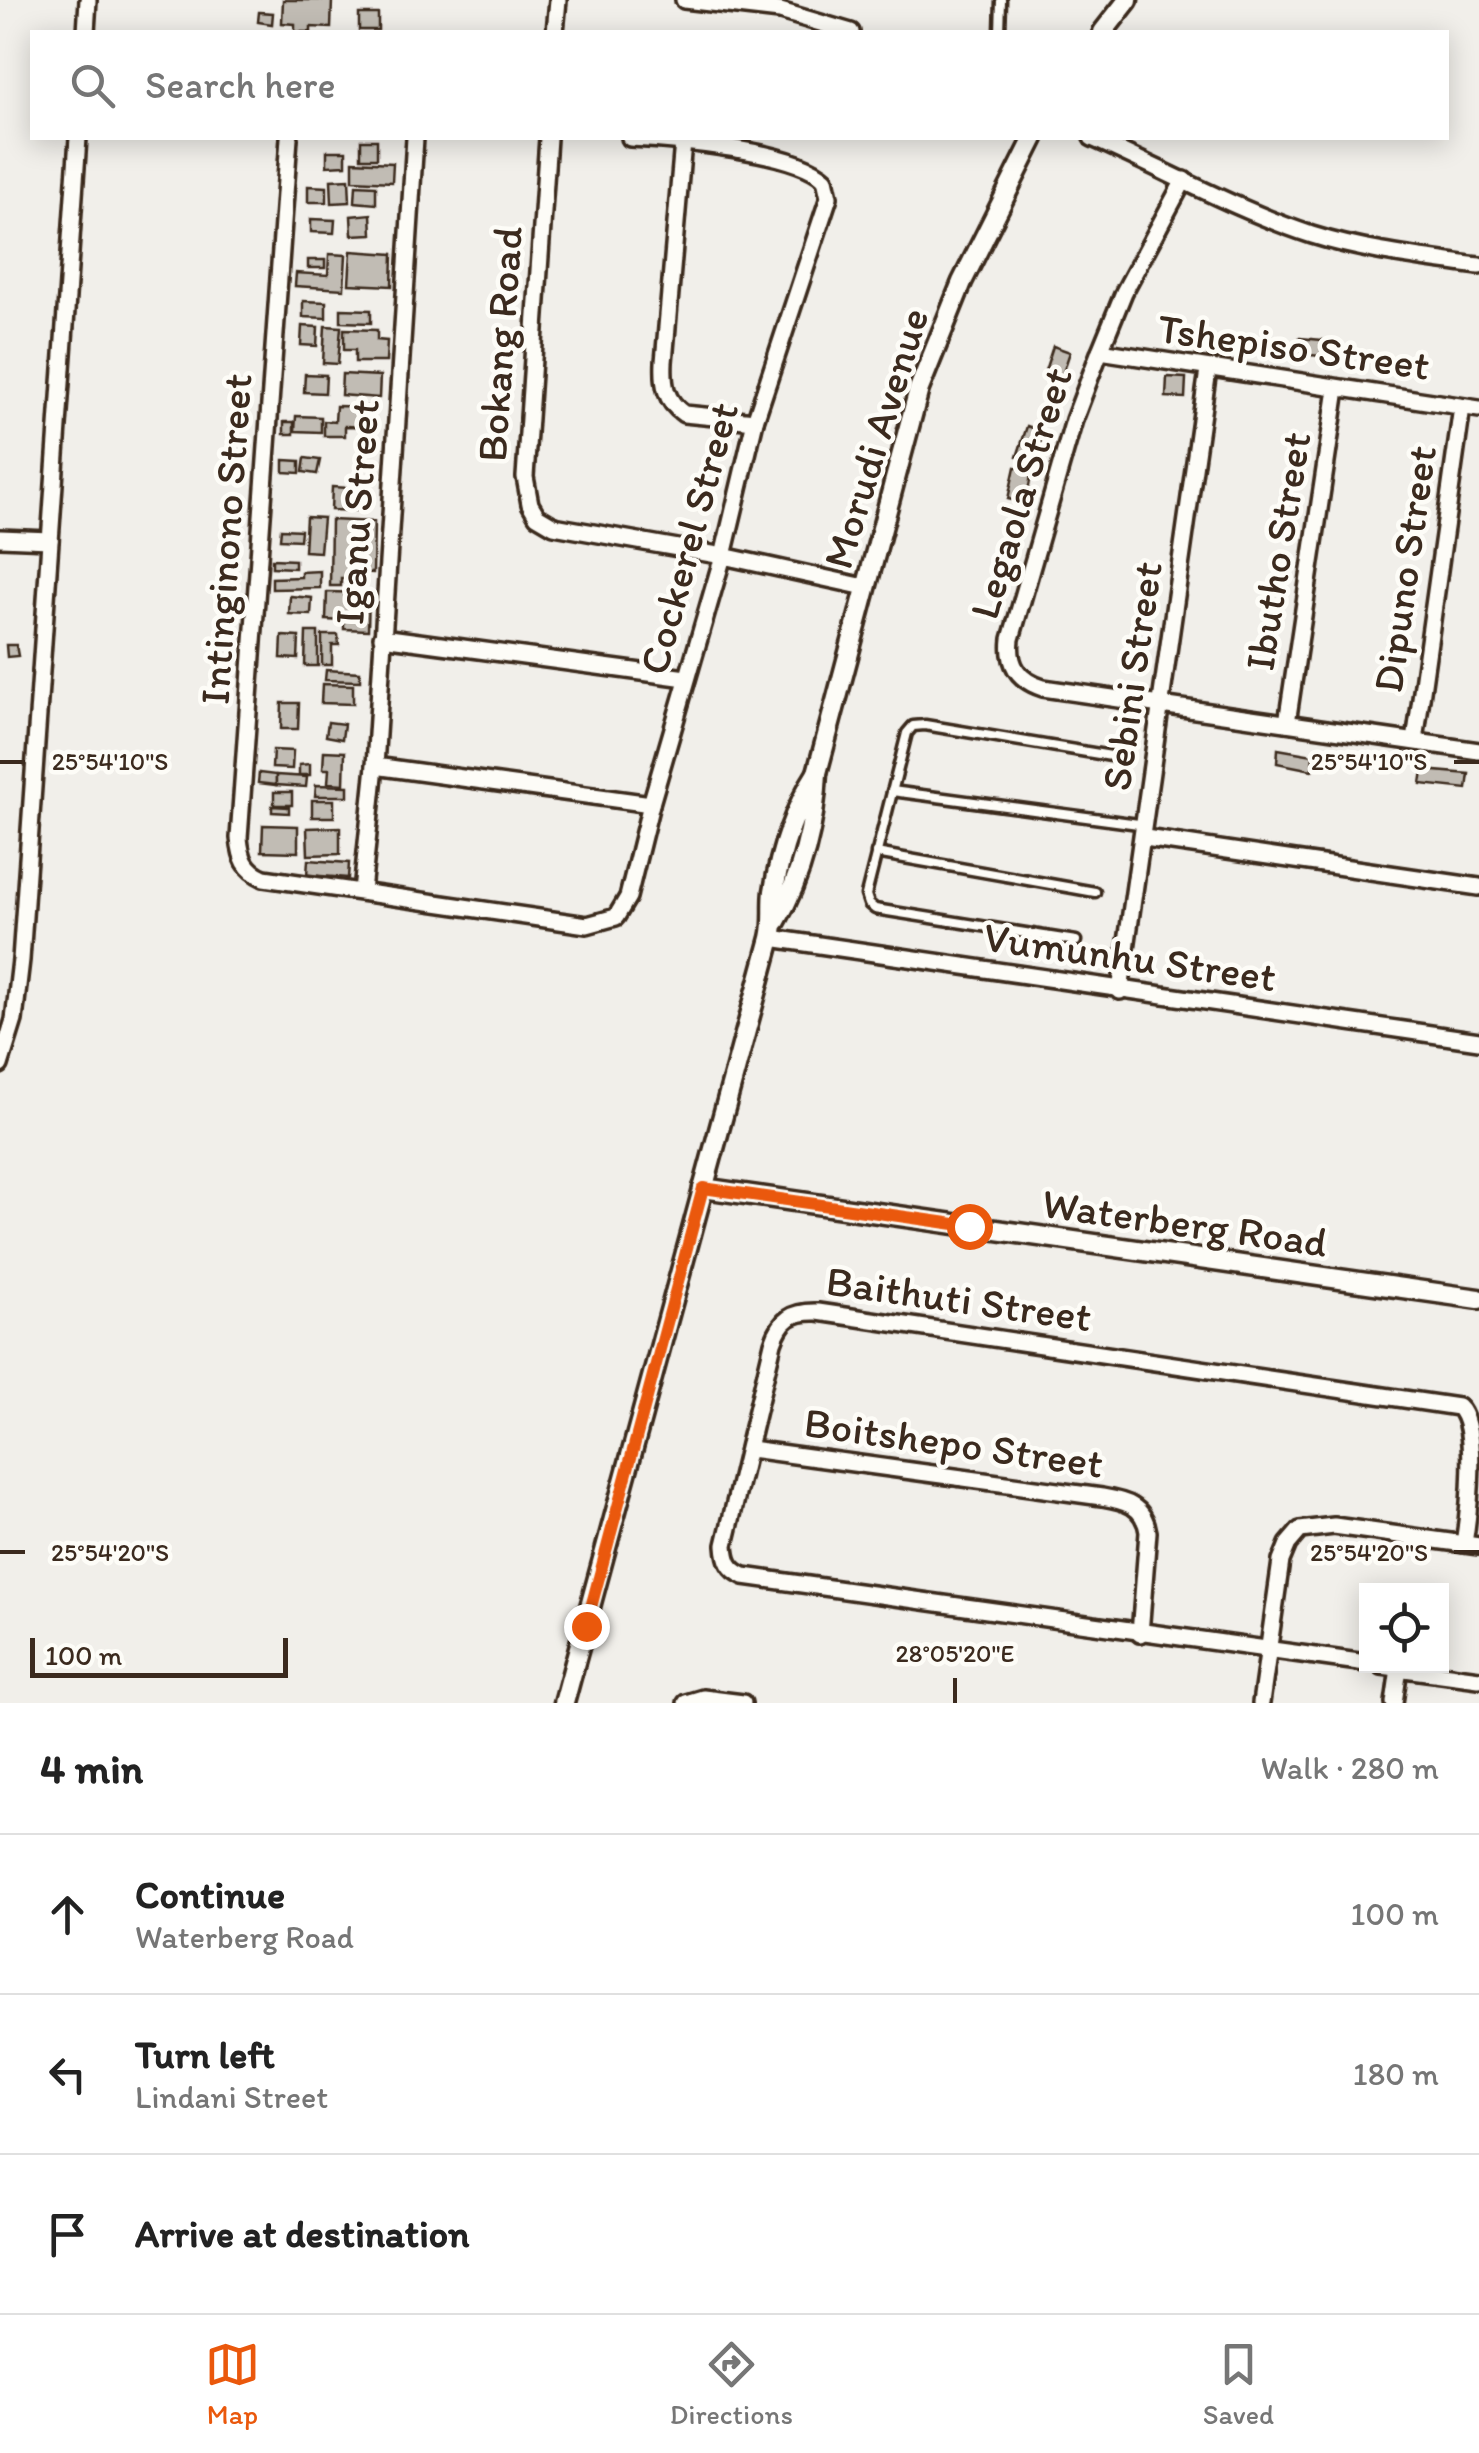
<!DOCTYPE html>
<meta charset="utf-8">
<style>
:root{--surface:#fff;--page:#f2f2f2;--text:#222;--muted:#767676;--line:#e0e0e0;--accent:#ea580c}
body{margin:0;font-family:Itim,sans-serif;background:var(--page);color:var(--text)}
.controls{position:absolute;right:30px;bottom:30px;display:grid;overflow:hidden;border-radius:0px;box-shadow:0 5px 25px #0003}
.controls button{width:90px;height:90px;display:grid;place-items:center;padding:0;border:0;border-bottom:2px solid var(--line);background:var(--surface);color:var(--text);font:50px sans-serif}
.scale{position:absolute;left:30px;bottom:25px;width:258px;box-sizing:border-box;padding-left:10px;border:5px solid #3b2a1e;border-top:0;font-size:28px;line-height:35px;white-space:nowrap;color:#3b2a1e;-webkit-text-stroke:8px #fdfcf7;paint-order:stroke}
.stop{position:absolute;width:30px;height:30px;margin:-22px;border:8px solid #ea580c;border-radius:50%;background:#fff}
.stop.end{background:#ea580c;border-color:#fff;box-shadow:0 2px 10px #0008}
.list{margin:0;padding:0;list-style:none}
h2{display:flex;justify-content:space-between;align-items:center;height:130px;margin:0;padding:0 40px;font-size:42px}
h2 small{font-size:32px;font-weight:400;color:var(--muted)}
.list li{display:grid;grid-template-columns:65px 1fr auto;gap:30px;align-items:center;box-sizing:border-box;height:160px;padding:0 40px;border-top:2px solid var(--line)}
.list b{display:block;font-size:38px;white-space:nowrap}
.list p{margin:0;font-size:32px;white-space:nowrap;color:var(--muted)}
.list em{font-size:32px;font-style:normal;color:var(--muted)}
.icon{flex:none;width:55px;height:55px;fill:none;stroke:currentColor;stroke-width:2;stroke-linecap:round;stroke-linejoin:round}
.map{position:relative;flex:none;width:1479px;height:1703px;overflow:hidden}
.search{position:absolute;background:var(--surface);box-shadow:0 5px 25px #0003;left:30px;right:30px;top:30px;height:110px;display:flex;align-items:center;gap:25px;box-sizing:border-box;padding:0 35px;border-radius:0px;color:var(--muted);font-size:38px}
.sheet{height:610px;background:var(--surface)}
nav{display:flex;justify-content:space-around;align-items:center;box-sizing:border-box;height:140px;border-top:2px solid var(--line);background:var(--surface);font-size:28px;color:var(--muted)}
nav a{display:grid;justify-items:center;gap:5px}
nav .on{color:var(--accent)}
.map>svg:first-child{display:block}
</style>
<div class="map">
<svg width="1479" height="1703" viewBox="0 0 1479 1703">
<rect width="100%" height="100%" fill="#f1efea"/>
<filter id="ink" filterUnits="userSpaceOnUse"><feTurbulence type="fractalNoise" baseFrequency=".01" numOctaves="2"/><feDisplacementMap in="SourceGraphic" scale="20" xChannelSelector="R" yChannelSelector="G"/><feConvolveMatrix kernelMatrix="1 2 1 2 8 2 1 2 1" color-interpolation-filters="sRGB"/></filter>
<g filter="url(#ink)">
<!-- building -->
<g fill="#c1bcb4" stroke="#3b2a1e" stroke-width="2.5">
<polygon points="283,0 332,0 331,28 311,27 311,32 295,32 295,24 282,23"/>
<polygon points="259,12 273,13 272,24 258,22"/>
<rect x="359" y="14" width="19" height="16"/>
<rect x="361" y="140" width="16" height="18"/>
<polygon points="327,151 346,151 346,165 327,166"/>
<polygon points="353,161 393,163 392,182 353,180"/>
<polygon points="349,179 350,202 332,203 331,180"/>
<polygon points="356,185 376,186 376,204 355,202"/>
<polygon points="308,186 327,187 327,202 308,202"/>
<polygon points="371,214 372,234 352,235 351,216"/>
<polygon points="311,219 335,220 334,233 311,232"/>
<polygon points="351,251 393,254 392,286 349,284"/>
<polygon points="329,254 346,255 344,289 295,286 296,273 328,275"/>
<rect x="308" y="260" width="17" height="8"/>
<polygon points="303,301 326,302 326,318 303,317"/>
<polygon points="341,309 371,310 371,323 341,322"/>
<polygon points="302,326 318,327 317,346 301,345"/>
<polygon points="325,326 341,327 338,364 323,363"/>
<polygon points="344,329 377,330 377,340 387,341 386,362 355,362 355,350 344,350"/>
<polygon points="1300,338 1333,341 1332,357 1299,354"/>
<polygon points="1053,346 1070,352 1060,382 1043,377"/>
<polygon points="305,374 326,375 325,393 304,392"/>
<polygon points="342,374 380,376 379,398 341,395"/>
<polygon points="1167,377 1186,378 1185,398 1166,397"/>
<polygon points="336,406 371,407 371,427 345,426 345,436 324,436 324,421 335,422"/>
<polygon points="296,416 321,417 321,432 295,431"/>
<rect x="284" y="422" width="10" height="12"/>
<polygon points="1027,426 1044,432 1034,462 1017,457"/>
<polygon points="305,458 320,460 317,474 303,472"/>
<polygon points="284,460 300,461 300,473 284,472"/>
<polygon points="1015,467 1032,470 1026,503 1008,499"/>
<polygon points="332,487 367,489 366,511 331,510"/>
<polygon points="306,517 323,518 320,552 304,551"/>
<polygon points="331,520 374,522 373,573 356,572 356,578 341,578 341,586 330,586"/>
<polygon points="281,529 301,530 300,540 280,539"/>
<polygon points="272,559 295,560 295,568 272,567"/>
<polygon points="320,571 320,588 272,589 272,578 301,577 301,572"/>
<polygon points="327,592 369,593 368,630 344,629 344,621 326,620"/>
<polygon points="290,596 312,598 311,615 289,614"/>
<polygon points="306,632 318,632 318,666 305,666"/>
<polygon points="322,635 338,635 339,645 332,645 332,665 322,665"/>
<polygon points="282,636 299,637 298,659 281,658"/>
<polygon points="6,645 16,645 18,656 7,657"/>
<polygon points="326,670 360,672 360,681 325,680"/>
<polygon points="322,684 353,685 353,704 321,703"/>
<polygon points="282,703 299,703 298,729 281,729"/>
<polygon points="328,722 344,724 342,739 326,736"/>
<polygon points="1278,749 1313,755 1312,770 1277,763"/>
<polygon points="273,750 293,751 292,769 272,768"/>
<polygon points="324,751 345,752 344,784 328,783 329,769 323,769"/>
<polygon points="310,764 310,775 299,775 299,765"/>
<polygon points="1423,770 1469,774 1467,789 1421,784"/>
<polygon points="259,773 276,775 276,785 258,783"/>
<polygon points="276,775 307,777 306,787 276,785"/>
<polygon points="316,785 348,786 348,796 315,796"/>
<rect x="274" y="792" width="18" height="13"/>
<rect x="312" y="800" width="22" height="17"/>
<polygon points="272,806 289,807 289,813 272,812"/>
<polygon points="263,825 298,826 298,852 262,851"/>
<polygon points="340,827 340,854 308,855 307,828"/>
<polygon points="308,860 349,863 348,878 307,875"/>
</g>
<g fill="none" stroke-linecap="round" stroke-linejoin="round">
<!-- service casing -->
<g stroke="#3b2a1e" stroke-width="15">
<g id="service">
<polyline points="1000,32 1001,0"/>
<polyline points="892,791 1146,825"/>
<polyline points="876,853 1095,892"/>
<polyline points="1076,941 875,909 869,904 866,895 907,733 913,726 925,725 1111,756"/>
</g>
</g>
<!-- minor casing -->
<g stroke="#3b2a1e" stroke-width="22">
<g id="minor">
<polyline points="684,0 780,11 851,32"/>
<polyline points="86,32 88,0"/>
<polyline points="555,32 558,0"/>
<path d="M289,138L239,838C241,858 245,870 264,878L587,925L616,917L628,897L651,804L723,556L755,421L829,197L825,179C795,150 673,140 630,138"/>
<polyline points="548,138 525,477 530,504 537,516 554,526 723,556 865,587"/>
<path d="M1092,138C1165,170 1236,210 1312,235C1366,252 1423,258 1479,266"/>
<path d="M683,142L664,362C663,384 665,401 684,414L755,421"/>
<path d="M1184,180L1124,292L1100,351L1074,420L1011,639C1008,665 1018,680 1043,688L1479,751"/>
<polyline points="1100,351 1479,409"/>
<polyline points="0,538 50,540"/>
<polyline points="382,637 686,678"/>
<polyline points="1287,723 1337,389"/>
<polyline points="1415,741 1462,407"/>
<polyline points="375,766 651,804"/>
<polyline points="1145,838 1479,887"/>
<polyline points="362,891 375,766 415,138"/>
<polyline points="771,938 1479,1041"/>
<polyline points="1120,991 1208,370"/>
<polyline points="0,1065 14,1020 21,960 78,138"/>
<path d="M750,1449L1102,1497C1125,1501 1144,1505 1148,1532L1140,1634"/>
<path d="M1366,1663L744,1576C729,1569 726,1561 725,1545L773,1343C781,1319 792,1311 818,1312L1458,1407C1479,1426 1469,1511 1464,1544"/>
<polyline points="1382,1666 1479,1679"/>
<polyline points="686,1703 703,1698 743,1703"/>
<polyline points="1261,1703 1281,1561 1288,1544 1300,1530 1334,1526 1479,1546"/>
<polyline points="1394,1703 1399,1668"/>
</g>
</g>
<!-- tertiary casing -->
<g stroke="#3b2a1e" stroke-width="25">
<g id="tertiary">
<polyline points="1103,32 1128,0"/>
<path d="M776,921C802,878 815,823 817,773L919,389L962,282L1034,138"/>
<polyline points="703,1188 1479,1299"/>
<path d="M564,1703L771,938C775,922 772,907 774,891C780,851 795,807 817,773"/>
</g>
</g>
<!-- service -->
<use href="#service" stroke="#fdfcf7" stroke-width="8"/>
<!-- minor -->
<use href="#minor" stroke="#fdfcf7" stroke-width="15"/>
<!-- tertiary -->
<use href="#tertiary" stroke="#fdfcf7" stroke-width="18"/>
</g>
</g>
<g fill="none" stroke-linecap="round" stroke-linejoin="round" filter="url(#ink)">
<!-- route -->
<polyline stroke="#ea580c" stroke-width="12" points="586,1626 703,1188 969,1226"/>
</g>
<!-- ticks -->
<path fill="none" stroke="#3b2a1e" stroke-width="4" d="M0,762H25M1454,762H1479M0,1552H25M1454,1552H1479M955,1678V1703"/>
<g text-anchor="middle" stroke-width="9" stroke-linejoin="round" paint-order="stroke">
<!-- street labels -->
<g font-size="42" fill="#3b2a1e" stroke="#fdfcf7">
<text transform="translate(499 344) rotate(-86)" y="15">Bokang Road</text>
<text transform="translate(1294 346) rotate(8)" y="15">Tshepiso Street</text>
<text transform="translate(875 438) rotate(-73)" y="15">Morudi Avenue</text>
<text transform="translate(1020 493) rotate(-73)" y="15">Legaola Street</text>
<text transform="translate(356 512) rotate(-86)" y="15">Iganu Street</text>
<text transform="translate(688 538) rotate(-75)" y="15">Cockerel Street</text>
<text transform="translate(225 539) rotate(-86)" y="15">Intinginono Street</text>
<text transform="translate(1277 551) rotate(-81)" y="15">Ibutho Street</text>
<text transform="translate(1404 569) rotate(-82)" y="15">Dipuno Street</text>
<text transform="translate(1131 676) rotate(-82)" y="15">Sebini Street</text>
<text transform="translate(1130 956) rotate(8)" y="15">Vumunhu Street</text>
<text transform="translate(1185 1222) rotate(8)" y="15">Waterberg Road</text>
<text transform="translate(959 1298) rotate(8)" y="15">Baithuti Street</text>
<text transform="translate(954 1442) rotate(8)" y="15">Boitshepo Street</text>
</g>
</g>
<g font-size="25" text-anchor="middle" fill="#3b2a1e" stroke="#fdfcf7" stroke-width="9" stroke-linejoin="round" paint-order="stroke">
<text x="110" y="770">25°54'10"S</text>
<text x="1369" y="770">25°54'10"S</text>
<text x="110" y="1561">25°54'20"S</text>
<text x="1369" y="1561">25°54'20"S</text>
<text x="955" y="1662">28°05'20"E</text>
</g>
</svg>
<div class="controls">
<button><svg class="icon" aria-label="locate" viewBox="0 0 24 24"><circle cx="12" cy="12" r="6"/><path d="M12 2v4M12 18v4M2 12h4M18 12h4"/></svg></button>
</div>
<div class="scale">100 m</div>
<div class="stop" style="left:969px;top:1226px"></div>
<div class="stop end" style="left:586px;top:1626px"></div>
<div class="search"><svg class="icon" aria-label="search" viewBox="0 0 24 24"><circle cx="10" cy="10" r="6"/><path d="M15 15l6 6"/></svg>Search here</div>
</div>
<section class="sheet">
<h2>4 min<small>Walk · 280 m</small></h2>
<ul class="list">
<li><svg class="icon" aria-label="ahead" viewBox="0 0 24 24"><path d="M12 20V5M6 11l6-6 6 6"/></svg><div><b>Continue</b><p>Waterberg Road</p></div><em>100 m</em></li>
<li><svg class="icon" aria-label="left" viewBox="0 0 24 24"><path d="M17 20v-9H6M10 6l-5 5 5 5"/></svg><div><b>Turn left</b><p>Lindani Street</p></div><em>180 m</em></li>
<li><svg class="icon" aria-label="arrive" viewBox="0 0 24 24"><path d="M6 21V4h12l-3 4 3 4H6"/></svg><div><b>Arrive at destination</b></div></li>
</ul>
</section>
<nav>
<a class="on"><svg class="icon" aria-label="map" viewBox="0 0 24 24"><path d="M3 6l6-2 6 2 6-2v14l-6 2-6-2-6 2zM9 4v14M15 6v14"/></svg>Map</a>
<a><svg class="icon" aria-label="directions" viewBox="0 0 24 24"><path d="M12 3l9 9-9 9-9-9zM9 14v-3h6M13 9l2 2-2 2"/></svg>Directions</a>
<a><svg class="icon" aria-label="saved" viewBox="0 0 24 24"><path d="M7 4h10v16l-5-4-5 4z"/></svg>Saved</a>
</nav>
